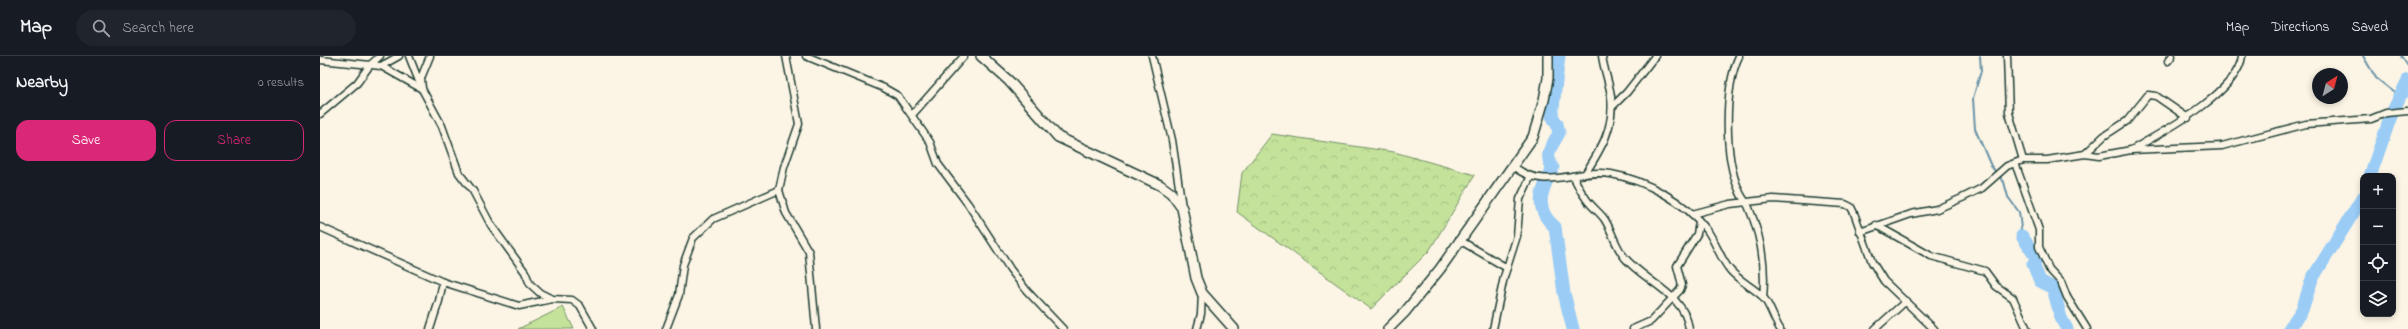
<!DOCTYPE html>
<meta charset="utf-8">
<style>
:root{--surface:#171b24;--page:#20242c;--text:#f1f3f6;--muted:#9ea1a6;--line:#363941;--accent:#db2777}
body{margin:0;font-family:"Indie Flower",sans-serif;background:var(--page);color:var(--text)}
.controls{position:absolute;right:12px;bottom:12px;display:grid;overflow:hidden;border-radius:8px;box-shadow:0 2px 6px #0003}
.controls button{width:36px;height:36px;display:grid;place-items:center;padding:0;border:0;border-bottom:1px solid var(--line);background:var(--surface);color:var(--text);font:20px sans-serif}
.compass{position:absolute;left:1992px;top:12px;width:36px;height:36px;border-radius:50%;background:var(--surface);box-shadow:0 2px 6px #0003;rotate:36deg}
.list{margin:0;padding:0;list-style:none}
h2{display:flex;justify-content:space-between;align-items:center;height:52px;margin:0;padding:0 16px;font-size:17px}
h2 small{font-size:13px;font-weight:400;color:var(--muted)}
.actions{display:flex;gap:8px;padding:12px 16px}
.actions a{flex:1;padding:9px 0;border:1px solid var(--accent);border-radius:12px;text-align:center;font-size:14px;color:var(--accent)}
.actions .main{background:var(--accent);color:#fff}
.icon{flex:none;width:22px;height:22px;fill:none;stroke:currentColor;stroke-width:2;stroke-linecap:round;stroke-linejoin:round}
.map{position:relative;flex:none;width:2088px;height:273px;overflow:hidden}
header{display:flex;align-items:center;gap:24px;box-sizing:border-box;height:56px;padding:0 20px;background:var(--surface);border-bottom:1px solid var(--line)}
header strong{font-size:19px}
nav{display:flex;gap:22px;margin-inline-start:auto;font-size:14px}
.search{width:280px;height:36px;background:var(--page);display:flex;align-items:center;gap:10px;box-sizing:border-box;padding:0 14px;border-radius:22px;color:var(--muted);font-size:15px}
main{display:flex}
aside{flex:1;background:var(--surface)}
.map>svg:first-child{display:block}
</style>
<header>
<strong>Map</strong>
<div class="search"><svg class="icon" aria-label="search" viewBox="0 0 24 24"><circle cx="10" cy="10" r="6"/><path d="M15 15l6 6"/></svg>Search here</div>
<nav><a>Map</a><a>Directions</a><a>Saved</a></nav>
</header>
<main>
<aside>
<h2>Nearby<small>0 results</small></h2>
<ul class="list">
</ul>
<div class="actions"><a class="main">Save</a><a>Share</a></div>
</aside>
<div class="map">
<svg width="2088" height="273" viewBox="0 0 2088 273">
<defs>
<pattern id="forest-crowns" width="20" height="18" patternUnits="userSpaceOnUse"><rect width="20" height="18" fill="#c4e29a"/><path d="M2 6a3 3 0 1 1 6 0M12 15a3 3 0 1 1 6 0" fill="none" stroke="#a8c385"/></pattern>
</defs>
<rect width="100%" height="100%" fill="#fcf5e5"/>
<filter id="ink" filterUnits="userSpaceOnUse"><feTurbulence type="fractalNoise" baseFrequency=".025" numOctaves="2"/><feDisplacementMap in="SourceGraphic" scale="8" xChannelSelector="R" yChannelSelector="G"/><feConvolveMatrix kernelMatrix="1 2 1 2 8 2 1 2 1" color-interpolation-filters="sRGB"/></filter>
<g filter="url(#ink)">
<!-- green -->
<polygon fill="#c4e29a" stroke="#729067" points="243,251 254,273 198,273"/>
<!-- forest -->
<polygon fill="url(#forest-crowns)" stroke="#729067" points="952,78 1074,96 1155,119 1109,195 1051,253 917,156 922,117"/>
<g fill="none" stroke-linecap="round" stroke-linejoin="round">
<!-- stream -->
<g stroke="#6993a8" stroke-width="2">
<polyline points="1660,0 1661,15 1653,42 1655,73 1671,110 1684,126 1688,141 1699,156 1702,180"/>
<polyline points="2043,0 2056,22 2079,40"/>
<polyline points="2081,0 2088,10"/>
</g>
<!-- river -->
<g stroke="#9accf6" stroke-width="13">
<path d="M1239,0L1232,60L1237,68L1239,77C1232,90 1223,99 1233,112C1221,135 1213,152 1235,171L1244,237L1253,273"/>
<polyline points="2050,120 2072,57 2088,24"/>
<polyline points="1702,180 1717,203 1713,208 1720,225 1733,232 1741,262 1747,273"/>
<polyline points="1969,273 1982,254 1992,223 2043,141"/>
</g>
<!-- street casing -->
<g stroke="#1f3d34" stroke-width="9">
<g id="street">
<polyline points="89,0 100,28"/>
<polyline points="110,0 101,22 102,33 122,70 139,117 153,135 171,169 205,216 210,228 220,237 232,243"/>
<polyline points="466,0 479,68 464,111 459,134 466,157 489,196 496,273"/>
<polyline points="486,0 564,32 578,40 610,86 618,108 648,148 690,213 707,235 743,273"/>
<polyline points="832,0 852,84 862,151"/>
<path d="M1419,0C1404,32 1404,101 1419,134C1421,141 1427,146 1429,152C1441,180 1446,212 1443,242"/>
<polyline points="1687,0 1689,57 1703,104"/>
<polyline points="0,4 61,10 79,0"/>
<polyline points="1848,5 1852,0"/>
<polyline points="61,10 102,33"/>
<polyline points="1292,51 1307,36 1335,0"/>
<polyline points="0,58 37,27 50,9 60,0"/>
<polyline points="592,59 644,0"/>
<path d="M1811,94C1841,77 1918,37 1922,0"/>
<polyline points="1765,98 1784,80 1807,65 1828,39 1836,40 1868,62"/>
<polyline points="1695,107 1719,174 1719,191 1729,213 1741,226 1747,241 1767,273"/>
<path d="M1192,109C1224,137 1255,112 1291,118C1325,124 1366,146 1387,174C1396,187 1400,202 1410,214C1419,225 1433,231 1443,241C1450,249 1454,264 1460,273"/>
<path d="M1265,118C1281,93 1295,71 1291,40C1289,26 1284,14 1282,0"/>
<path d="M1253,120C1257,127 1260,135 1265,141C1270,150 1280,156 1285,164C1293,177 1295,190 1305,202C1325,226 1365,238 1369,273"/>
<polyline points="1372,158 1410,148 1453,143 1525,148 1531,151 1534,157 1552,206 1564,225 1614,273"/>
<polyline points="1556,169 1611,200 1665,215 1676,230 1693,242 1707,273"/>
<polyline points="0,171 123,226 199,250 232,243 252,244 260,250 273,273"/>
<polyline points="1540,176 1591,158 1617,153 1642,142 1662,132 1687,110 1703,104 1727,104 1765,98 1779,100 1811,94 1902,90 1986,68 2051,63 2066,57 2088,55"/>
<polyline points="1141,185 1187,212"/>
<polyline points="110,273 119,245 123,226"/>
<polyline points="346,273 359,239 363,209 373,182 393,163 459,134"/>
<polyline points="877,273 881,258 882,237"/>
<polyline points="1173,273 1184,221 1197,180 1200,143 1210,122"/>
<polyline points="1313,273 1331,265 1360,234 1362,229 1357,210 1377,178 1379,166"/>
<polyline points="1555,273 1586,245"/>
</g>
</g>
<!-- secondary casing -->
<g stroke="#1f3d34" stroke-width="12">
<g id="secondary">
<polyline points="661,0 689,25 738,81 840,129 851,137 862,152 876,222 882,237 914,273"/>
<polyline points="1068,273 1085,256 1120,213 1213,81 1224,44 1228,22 1228,0"/>
</g>
</g>
<!-- street -->
<use href="#street" stroke="#fcf5e5" stroke-width="6"/>
<!-- secondary -->
<use href="#secondary" stroke="#fcf5e5" stroke-width="9"/>
</g>
</g>
</svg>
<div class="controls">
<button>+</button>
<button>−</button>
<button><svg class="icon" aria-label="locate" viewBox="0 0 24 24"><circle cx="12" cy="12" r="6"/><path d="M12 2v4M12 18v4M2 12h4M18 12h4"/></svg></button>
<button><svg class="icon" aria-label="layers" viewBox="0 0 24 24"><path d="M12 4l9 5-9 5-9-5zM3 14l9 5 9-5"/></svg></button>
</div>
<svg class="compass" viewBox="-18 -18 36 36"><path d="M0-13l5 13h-10z" fill="#e53935"/><path d="M0 13l5-13h-10z" fill="#9ea1a6"/></svg>
</div>
</main>
